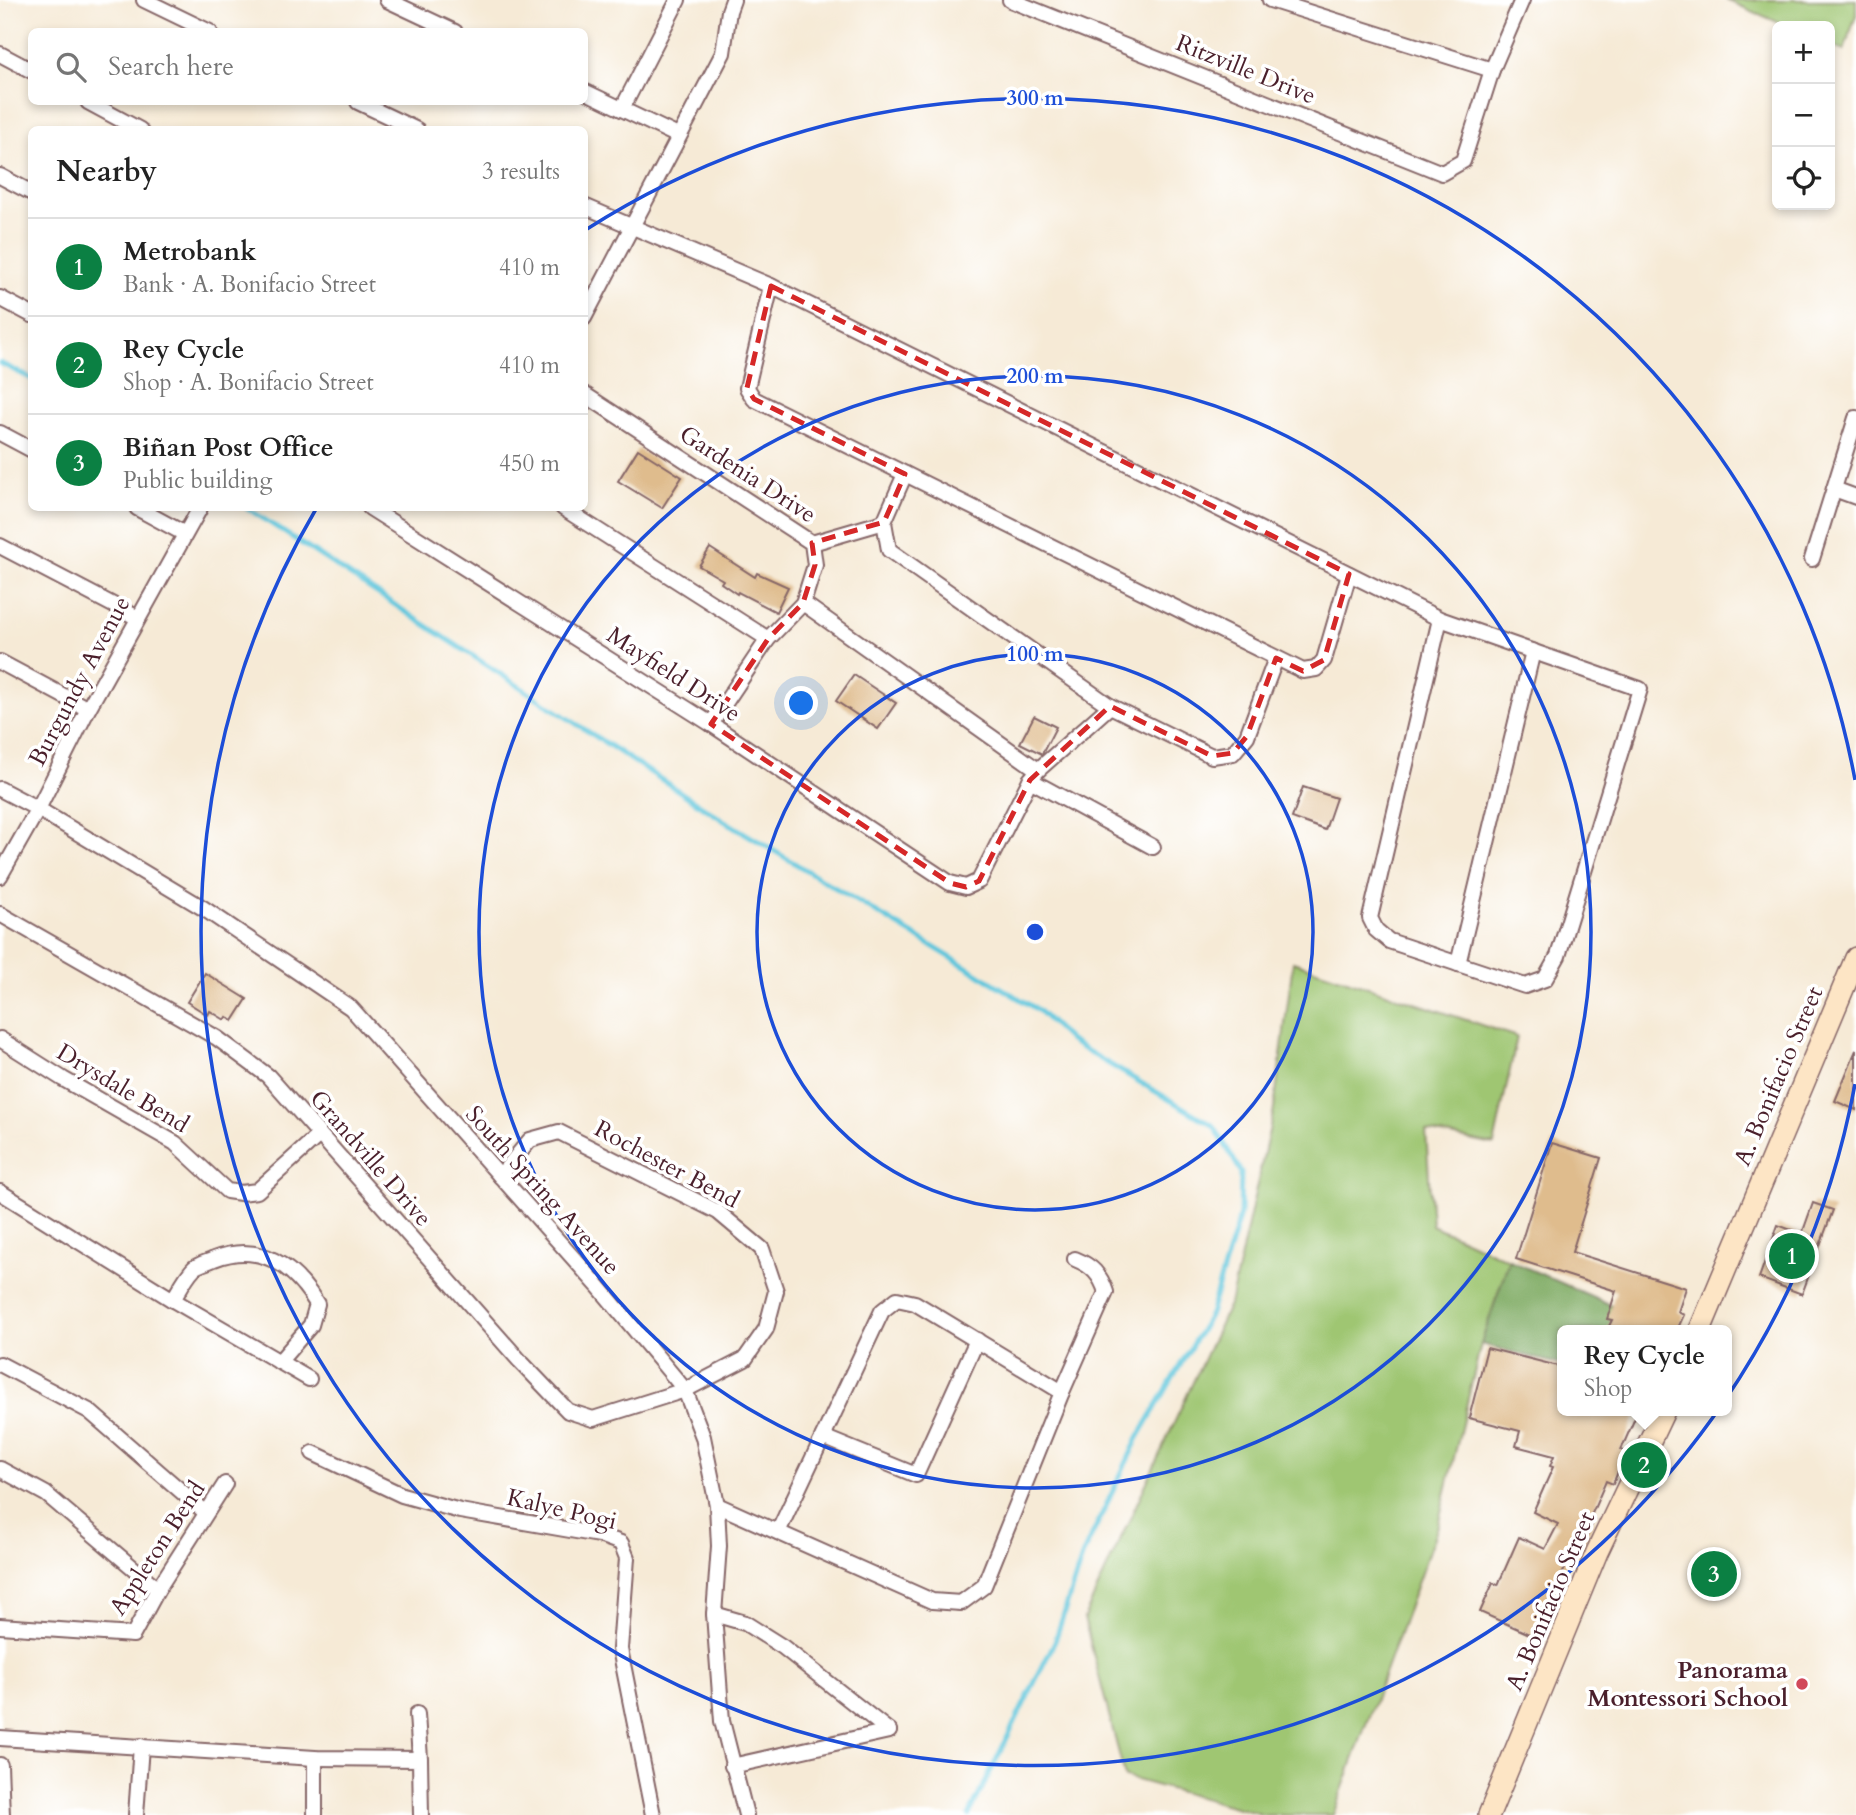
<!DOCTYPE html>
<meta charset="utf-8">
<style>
:root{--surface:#fff;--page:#f6f6f6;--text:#222;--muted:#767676;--line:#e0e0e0;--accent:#0b8043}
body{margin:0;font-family:Cardo,serif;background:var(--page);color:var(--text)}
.controls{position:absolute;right:21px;top:21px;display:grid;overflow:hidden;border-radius:10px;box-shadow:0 4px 10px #0003}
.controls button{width:63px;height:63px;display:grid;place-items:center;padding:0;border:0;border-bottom:2px solid var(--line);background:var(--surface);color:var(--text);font:35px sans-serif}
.you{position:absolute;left:802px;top:704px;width:24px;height:24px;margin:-18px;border:5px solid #fff;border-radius:50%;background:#1a73e8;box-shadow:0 0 0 10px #1a73e833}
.badge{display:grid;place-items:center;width:46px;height:46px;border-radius:50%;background:var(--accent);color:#fff;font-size:23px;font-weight:700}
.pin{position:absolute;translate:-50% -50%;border:4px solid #fff;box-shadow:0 2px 7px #0006}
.popup{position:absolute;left:1557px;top:1325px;width:175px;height:91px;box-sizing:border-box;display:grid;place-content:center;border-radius:10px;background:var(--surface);filter:drop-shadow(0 2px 5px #0005);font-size:23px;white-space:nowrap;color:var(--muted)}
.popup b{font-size:26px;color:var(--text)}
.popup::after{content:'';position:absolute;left:50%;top:100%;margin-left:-14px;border:14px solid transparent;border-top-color:var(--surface)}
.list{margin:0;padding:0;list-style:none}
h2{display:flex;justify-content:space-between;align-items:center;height:91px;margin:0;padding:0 28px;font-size:30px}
h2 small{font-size:23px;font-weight:400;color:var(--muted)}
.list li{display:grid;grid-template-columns:46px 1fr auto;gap:21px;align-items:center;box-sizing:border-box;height:98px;padding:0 28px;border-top:2px solid var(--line)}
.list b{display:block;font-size:26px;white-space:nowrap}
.list p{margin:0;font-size:23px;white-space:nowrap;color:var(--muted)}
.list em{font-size:23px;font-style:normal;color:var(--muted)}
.icon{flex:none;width:38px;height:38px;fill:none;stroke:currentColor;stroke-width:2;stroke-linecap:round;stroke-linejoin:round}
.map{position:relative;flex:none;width:1856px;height:1815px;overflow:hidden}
.search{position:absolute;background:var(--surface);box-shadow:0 4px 10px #0003;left:28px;top:28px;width:560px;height:77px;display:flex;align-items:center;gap:18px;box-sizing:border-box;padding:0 24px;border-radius:10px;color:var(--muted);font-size:26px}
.panel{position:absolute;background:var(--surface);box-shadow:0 4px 10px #0003;left:28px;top:126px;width:560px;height:385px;border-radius:10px}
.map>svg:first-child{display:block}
</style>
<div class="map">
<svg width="1856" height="1815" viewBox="0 0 1856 1815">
<rect width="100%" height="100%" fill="#fff"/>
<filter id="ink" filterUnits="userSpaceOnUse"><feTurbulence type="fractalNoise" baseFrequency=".0143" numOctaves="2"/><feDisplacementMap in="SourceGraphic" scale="14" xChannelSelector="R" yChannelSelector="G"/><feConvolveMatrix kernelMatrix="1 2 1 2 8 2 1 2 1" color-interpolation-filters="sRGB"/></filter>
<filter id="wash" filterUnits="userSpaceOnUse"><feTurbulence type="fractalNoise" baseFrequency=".00686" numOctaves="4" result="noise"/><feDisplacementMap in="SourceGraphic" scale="28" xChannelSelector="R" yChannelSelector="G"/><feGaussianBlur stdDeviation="1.57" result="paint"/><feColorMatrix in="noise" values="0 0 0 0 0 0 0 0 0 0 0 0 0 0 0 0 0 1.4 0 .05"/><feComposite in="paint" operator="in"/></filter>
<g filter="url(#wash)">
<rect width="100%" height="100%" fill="#f6ead6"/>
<!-- green -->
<g fill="#9fc672" stroke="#74724e" stroke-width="2">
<polygon points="1726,0 1856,0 1856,15 1844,51 1830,45 1830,26 1787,26"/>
<polygon points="1293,962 1517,1037 1494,1145 1426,1131 1432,1225 1509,1260 1481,1344 1437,1529 1333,1815 1264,1815 1125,1777 1084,1618 1231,1300 1274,1109"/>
</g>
<!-- forest -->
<polygon fill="#7fab64" stroke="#646548" stroke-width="2" points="1509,1260 1623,1310 1611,1330 1562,1330 1562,1365 1481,1344"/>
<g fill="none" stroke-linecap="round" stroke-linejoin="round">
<!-- stream -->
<g stroke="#5fc6dc" stroke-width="5">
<polyline points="0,363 32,379"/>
<polyline points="247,508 723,820 1038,1010 1070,1041 1214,1126 1241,1172 1240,1214 1210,1314 1138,1438 1083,1554 1055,1641 969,1815"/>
</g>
</g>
<g id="blocks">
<!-- building -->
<g fill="#dfbc8d">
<polygon points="638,449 682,477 662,508 618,481"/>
<polygon points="710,548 755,577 757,573 788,587 776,612 738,592 737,594 721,583 723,580 699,566"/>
<polygon points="854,675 896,703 878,729 836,701"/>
<polygon points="1034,716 1056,727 1042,754 1020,743"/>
<polygon points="1303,787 1336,798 1325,830 1292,818"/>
<polygon points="205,973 247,999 233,1021 227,1017 225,1020 210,1011 208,1015 187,1002"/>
<polygon points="1856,1050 1856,1110 1835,1101"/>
<polygon points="1552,1143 1601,1158 1572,1252 1686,1288 1678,1312 1684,1315 1677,1330 1607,1330 1612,1320 1607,1319 1616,1291 1516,1259"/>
<polygon points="1813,1203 1833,1210 1802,1294 1759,1278 1778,1225 1802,1234"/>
<polygon points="1487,1348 1562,1367 1562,1411 1638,1411 1621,1450 1626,1452 1613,1484 1606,1481 1590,1518 1594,1520 1579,1555 1573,1552 1546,1607 1551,1609 1538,1638 1480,1612 1493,1583 1498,1585 1519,1537 1545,1549 1558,1524 1533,1512 1553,1467 1550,1466 1554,1456 1516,1446 1520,1431 1469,1418"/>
</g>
</g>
</g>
<g filter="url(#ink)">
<use href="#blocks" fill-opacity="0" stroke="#866667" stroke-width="2"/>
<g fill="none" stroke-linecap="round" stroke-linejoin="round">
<!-- street casing -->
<g stroke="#866667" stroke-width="18">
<g id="street">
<polyline points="144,0 210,32"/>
<polyline points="387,0 455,32"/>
<polyline points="1010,0 1442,173 1463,161 1492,70 1522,0"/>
<polyline points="1270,0 1492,70"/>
<polyline points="0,54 32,71"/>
<polyline points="584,91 678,136"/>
<polyline points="88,102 140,130"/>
<polyline points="358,102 417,130"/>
<polyline points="622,109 678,0"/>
<polyline points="0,176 32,193"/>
<polyline points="584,206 771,286 1440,619 1640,689 1558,956 1545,979 1525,986 1389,941 1376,930 1370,918 1440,619"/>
<polyline points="771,286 747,388 754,399 1303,671 1316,669 1324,660 1349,574"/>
<polyline points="0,298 32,315"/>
<polyline points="584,318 723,53 729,11 733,0"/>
<polyline points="584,394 812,543 815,565 803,603 768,639 711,724"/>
<polyline points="0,433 32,450"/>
<polyline points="905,474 884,522 889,550 1110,706 1212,756 1233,753 1247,736 1276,658"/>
<polyline points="1834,489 1856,497"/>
<polyline points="137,508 185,534"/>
<polyline points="370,508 711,724 950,883 966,887 979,881 1030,780 1038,770 803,603"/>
<polyline points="563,508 768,639"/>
<polyline points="812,543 884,522"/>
<polyline points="0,546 138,618"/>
<polyline points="1812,559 1856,418"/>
<polyline points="0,662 88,709"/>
<polyline points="1038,770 1110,706"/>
<polyline points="1030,780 1153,847"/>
<polyline points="0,789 38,809 203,908 351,1008 599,1287 685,1390 703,1437 717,1505 719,1546 714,1614 722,1721 746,1815"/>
<polyline points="0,876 38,809 88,709 200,508"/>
<polyline points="0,914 217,1038 268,1076 520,1361 568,1411 593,1419 685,1390 745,1359 766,1329 776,1291 762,1249 718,1212 559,1132 530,1140 500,1176"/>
<polyline points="1458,964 1533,651"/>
<polyline points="0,1039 63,1079 175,1143 227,1191 241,1193 257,1191 319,1135"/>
<polyline points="0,1192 173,1300 309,1379"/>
<path d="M173,1300C179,1290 186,1276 194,1268C199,1264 208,1262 214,1259C260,1241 294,1266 317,1304L311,1325L279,1362"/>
<polyline points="0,1364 89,1411 205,1512"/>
<polyline points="823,1437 916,1475 977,1340"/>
<polyline points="313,1453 402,1495 460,1511 599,1535 621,1543 627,1558 620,1649 653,1815"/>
<polyline points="0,1469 46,1494 158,1589"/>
<path d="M717,1505L932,1601L961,1603L984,1586L1062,1392L1106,1292C1100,1274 1092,1266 1075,1259"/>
<polyline points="778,1532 882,1311 897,1299 915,1303 1062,1392"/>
<polyline points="714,1614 745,1623 783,1647 889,1731"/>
<polyline points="0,1626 133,1635 158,1589 225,1484"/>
<polyline points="417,1714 420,1759"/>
<polyline points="0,1738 315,1758 420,1759 421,1815"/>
<polyline points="0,1765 2,1815"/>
<polyline points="732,1766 889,1731"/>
<polyline points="136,1815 141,1746"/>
<polyline points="315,1815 315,1758"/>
</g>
</g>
<!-- secondary casing -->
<g stroke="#866667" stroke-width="24">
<g id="secondary">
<polyline points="1700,1330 1856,958"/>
<polyline points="1489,1815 1597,1552 1664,1411"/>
</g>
</g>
<!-- street -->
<use href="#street" stroke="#fff" stroke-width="14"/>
<!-- secondary -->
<use href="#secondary" stroke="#fde5c5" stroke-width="21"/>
</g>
</g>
<!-- marked area -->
<path fill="none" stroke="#d62828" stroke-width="5" stroke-dasharray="14 9" stroke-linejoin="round" d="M771,286L1349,574L1324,660L1303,671L1276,658L1247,736L1233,753L1212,756L1110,706L1030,780L979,881L966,887L950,883L711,724L768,639L803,603L815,565L812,543L884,522L905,474L754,399L747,388Z"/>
<!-- distance rings -->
<g fill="none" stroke="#1d4ed8" stroke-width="3.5">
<circle cx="1035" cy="932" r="278"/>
<circle cx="1035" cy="932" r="556"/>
<path d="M1855 1084A834 834 0 1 1 316 509M587 229A834 834 0 0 1 1855 780"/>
</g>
<!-- markers -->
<circle fill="#d1495b" stroke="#fff" stroke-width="2.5" cx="1802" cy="1684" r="7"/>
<g text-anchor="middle" stroke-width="7" stroke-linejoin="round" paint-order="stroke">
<!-- street labels -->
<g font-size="24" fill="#4a1f2b" stroke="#fff">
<text transform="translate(1246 69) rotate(22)" y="8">Ritzville Drive</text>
<text transform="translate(748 474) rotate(33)" y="8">Gardenia Drive</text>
<text transform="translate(674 674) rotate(33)" y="8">Mayfield Drive</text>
<text transform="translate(79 681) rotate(-62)" y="8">Burgundy Avenue</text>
<text transform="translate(1778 1076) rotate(-67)" y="8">A. Bonifacio Street</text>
<text transform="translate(123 1088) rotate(31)" y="8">Drysdale Bend</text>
<text transform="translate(371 1158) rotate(49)" y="8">Grandville Drive</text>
<text transform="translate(667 1164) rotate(28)" y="8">Rochester Bend</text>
<text transform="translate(543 1190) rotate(48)" y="8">South Spring Avenue</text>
<text transform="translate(562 1509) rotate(13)" y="8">Kalye Pogi</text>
<text transform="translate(157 1548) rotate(-57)" y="8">Appleton Bend</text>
<text transform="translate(1550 1601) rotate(-67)" y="8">A. Bonifacio Street</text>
</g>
<!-- poi labels -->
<g font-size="24" font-weight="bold" fill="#4a1f2b" stroke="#fff" text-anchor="end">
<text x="1788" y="1678">Panorama<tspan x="1788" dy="28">Montessori School</tspan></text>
</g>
</g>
<circle cx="1035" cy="932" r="10" fill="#1d4ed8" stroke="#fff" stroke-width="3.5"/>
<g font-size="21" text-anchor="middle" font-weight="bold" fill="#1d4ed8" stroke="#fff" stroke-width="7" stroke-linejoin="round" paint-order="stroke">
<text x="1035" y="105">300 m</text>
<text x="1035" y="383">200 m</text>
<text x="1035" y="661">100 m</text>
</g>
</svg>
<div class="controls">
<button>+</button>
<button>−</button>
<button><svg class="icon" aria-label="locate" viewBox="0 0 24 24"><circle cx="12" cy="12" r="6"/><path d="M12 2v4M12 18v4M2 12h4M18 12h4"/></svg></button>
</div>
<div class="you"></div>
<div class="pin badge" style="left:1792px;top:1256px">1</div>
<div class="pin badge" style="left:1644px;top:1465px">2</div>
<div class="popup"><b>Rey Cycle</b>Shop</div>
<div class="pin badge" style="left:1714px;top:1574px">3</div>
<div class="search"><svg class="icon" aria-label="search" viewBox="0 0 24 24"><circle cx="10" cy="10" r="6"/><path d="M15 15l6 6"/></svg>Search here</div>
<section class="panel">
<h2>Nearby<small>3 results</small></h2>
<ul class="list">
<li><span class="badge">1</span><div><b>Metrobank</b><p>Bank · A. Bonifacio Street</p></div><em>410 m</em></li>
<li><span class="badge">2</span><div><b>Rey Cycle</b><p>Shop · A. Bonifacio Street</p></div><em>410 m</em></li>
<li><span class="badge">3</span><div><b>Biñan Post Office</b><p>Public building</p></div><em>450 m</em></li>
</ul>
</section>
</div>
